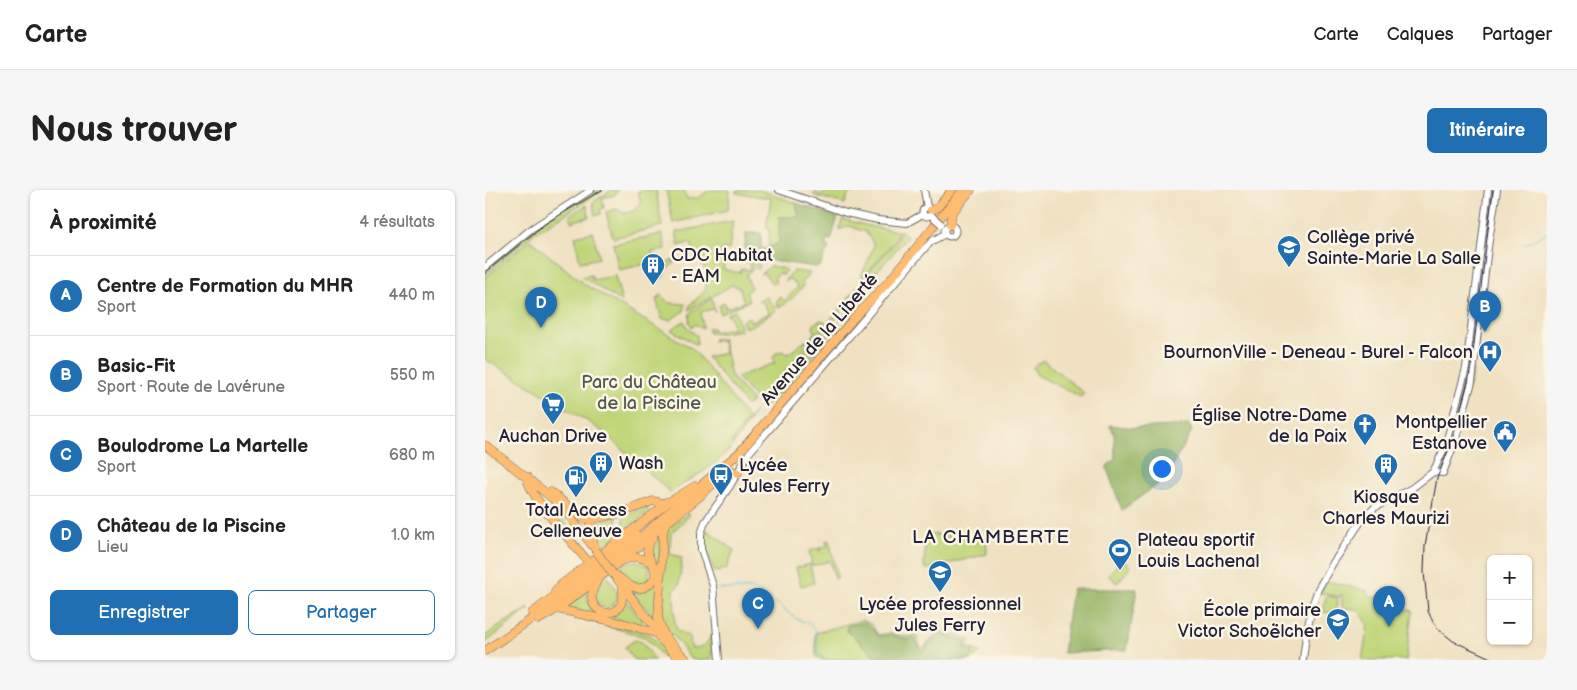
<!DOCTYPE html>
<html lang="fr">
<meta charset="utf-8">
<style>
:root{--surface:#fff;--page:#f6f6f6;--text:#222;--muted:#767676;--line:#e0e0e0;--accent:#1f6fb2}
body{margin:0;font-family:"Balsamiq Sans",sans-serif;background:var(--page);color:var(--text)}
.controls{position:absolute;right:15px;bottom:15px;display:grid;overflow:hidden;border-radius:8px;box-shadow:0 1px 4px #0004}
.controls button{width:45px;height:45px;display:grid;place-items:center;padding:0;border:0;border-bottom:1px solid var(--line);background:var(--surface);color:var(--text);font:25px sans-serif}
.you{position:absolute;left:676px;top:278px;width:18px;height:18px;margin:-12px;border:4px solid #fff;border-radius:50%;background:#1a73e8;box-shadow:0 0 0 8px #1a73e833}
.badge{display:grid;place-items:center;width:32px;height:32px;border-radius:50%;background:var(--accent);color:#fff;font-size:16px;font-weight:700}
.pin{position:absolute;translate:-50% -41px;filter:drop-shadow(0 1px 2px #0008)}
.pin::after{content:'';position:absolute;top:26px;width:18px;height:15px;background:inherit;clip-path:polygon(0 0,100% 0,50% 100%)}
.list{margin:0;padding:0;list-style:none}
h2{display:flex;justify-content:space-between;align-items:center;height:65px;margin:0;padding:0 20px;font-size:21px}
h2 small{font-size:16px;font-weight:400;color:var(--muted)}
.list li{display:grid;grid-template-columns:32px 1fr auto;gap:15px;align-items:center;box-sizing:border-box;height:80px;padding:0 20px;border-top:1px solid var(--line)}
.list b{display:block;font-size:19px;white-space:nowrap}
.list p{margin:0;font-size:16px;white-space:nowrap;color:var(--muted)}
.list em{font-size:16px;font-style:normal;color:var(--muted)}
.actions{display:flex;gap:10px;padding:15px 20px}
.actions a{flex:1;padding:11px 0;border:1px solid var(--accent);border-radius:8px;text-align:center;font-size:18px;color:var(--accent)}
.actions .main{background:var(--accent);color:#fff}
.map{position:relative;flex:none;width:1062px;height:470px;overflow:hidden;border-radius:8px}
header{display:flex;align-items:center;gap:30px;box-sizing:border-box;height:70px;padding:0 25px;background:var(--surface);border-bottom:1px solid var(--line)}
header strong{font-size:24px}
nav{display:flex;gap:28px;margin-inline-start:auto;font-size:18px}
.intro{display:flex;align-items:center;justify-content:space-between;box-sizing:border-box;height:120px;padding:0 30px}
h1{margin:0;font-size:35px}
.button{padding:12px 22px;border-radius:8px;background:var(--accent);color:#fff;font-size:18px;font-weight:700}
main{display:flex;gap:30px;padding:0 30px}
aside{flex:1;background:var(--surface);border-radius:8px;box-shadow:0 1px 4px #0004}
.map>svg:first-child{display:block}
</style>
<header>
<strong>Carte</strong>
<nav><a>Carte</a><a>Calques</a><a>Partager</a></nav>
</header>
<div class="intro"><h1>Nous trouver</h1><a class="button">Itinéraire</a></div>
<main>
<aside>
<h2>À proximité<small>4 résultats</small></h2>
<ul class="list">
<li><span class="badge">A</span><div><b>Centre de Formation du MHR</b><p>Sport</p></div><em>440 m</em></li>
<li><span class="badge">B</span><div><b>Basic-Fit</b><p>Sport · Route de Lavérune</p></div><em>550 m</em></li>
<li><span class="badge">C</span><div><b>Boulodrome La Martelle</b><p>Sport</p></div><em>680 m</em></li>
<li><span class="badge">D</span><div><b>Château de la Piscine</b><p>Lieu</p></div><em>1.0 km</em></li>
</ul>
<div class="actions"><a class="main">Enregistrer</a><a>Partager</a></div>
</aside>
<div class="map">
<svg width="1062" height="470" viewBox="0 0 1062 470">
<rect width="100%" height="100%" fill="#fcf5e5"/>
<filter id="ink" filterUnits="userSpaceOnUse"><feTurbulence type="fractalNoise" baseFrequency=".02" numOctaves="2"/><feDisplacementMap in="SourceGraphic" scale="10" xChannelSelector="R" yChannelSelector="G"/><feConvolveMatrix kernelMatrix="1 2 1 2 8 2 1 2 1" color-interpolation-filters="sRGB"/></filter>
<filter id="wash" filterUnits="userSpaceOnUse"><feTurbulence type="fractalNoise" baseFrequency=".0096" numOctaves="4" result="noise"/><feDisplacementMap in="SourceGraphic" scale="20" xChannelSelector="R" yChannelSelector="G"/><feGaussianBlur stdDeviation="1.12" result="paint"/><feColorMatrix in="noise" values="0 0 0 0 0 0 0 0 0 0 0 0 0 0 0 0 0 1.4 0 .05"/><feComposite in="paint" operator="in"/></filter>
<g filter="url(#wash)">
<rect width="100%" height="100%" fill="#efe1c1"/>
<!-- green -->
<g fill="#c0d578" stroke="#717c5a">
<polygon points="110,0 119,0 50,43 0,85 0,79 63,28"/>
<polygon points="127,0 133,0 130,5 117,8 119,18 115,19 116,24 110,25 108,12"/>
<polygon points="159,0 171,0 177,36 128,48 121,22 131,19 138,23 146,22 156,14 153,1"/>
<polygon points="181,0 199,0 202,9 213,8 225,0 245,0 243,20 188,33"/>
<polygon points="251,0 275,0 311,13 314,27 294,53 284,58 284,38 281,38 286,8 251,3"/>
<polygon points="344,0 369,0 363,5 360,14 328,5 331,2 335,5"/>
<polygon points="102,15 104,27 86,32 85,25"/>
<polygon points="357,29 388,37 413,41 410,50 380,85 377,85 389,55 381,42 364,36 354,40"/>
<polygon points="248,31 244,59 237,59 236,66 241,67 238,79 255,83 256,79 265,80 265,74 261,72 274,74 275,77 273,80 270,77 261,85 266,98 261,102 264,111 235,124 234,116 239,112 241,118 259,112 255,98 247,95 204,120 204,116 220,101 224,84 209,64 206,52 194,56 191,42"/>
<polygon points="415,40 423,46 387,87 377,87 381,85 412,50"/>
<polygon points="108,42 114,68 95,72 90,46"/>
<polygon points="177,44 181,59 167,62 169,72 134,80 128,54"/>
<path d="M45,50L99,94L208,159L263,228L246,254L270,221L261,237L243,262L242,261C233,274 200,293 185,302L123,246L107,234L0,169V88Z"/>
<polygon points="190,70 190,73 180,80 178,87 172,88 167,76"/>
<polygon points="286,76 300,79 301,81 298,86 295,83 289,89 291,92 288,95 279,83 275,84"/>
<path d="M308,81L325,83L317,93L319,95C312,103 303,115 293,117L291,112L295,107L299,111L313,97L305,88L301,91L300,90Z"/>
<polygon points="106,85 108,90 130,86 137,112 97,87"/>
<polygon points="374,95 341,143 318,167 301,192 276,214"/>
<polygon points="176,105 184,113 200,114 199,121 185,130 177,129 171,109 174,109 173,106"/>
<polygon points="281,106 290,118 290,121 270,134 260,138 257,131 264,127 266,132 284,123 277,111 273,112"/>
<polygon points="227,108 230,122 227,119 216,122 218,139 210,134 207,137 204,132 205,123"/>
<polygon points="250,121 256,140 238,143 224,143 223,138 228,138 229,142 248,138 245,125 243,126 242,124"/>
<polygon points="336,130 341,132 276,210 271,209 252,187 290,173 288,168 291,163 297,161 303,164 327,146 330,142 328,138 329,134"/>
<polygon points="199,131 203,139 212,145 212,155 186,140"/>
<polygon points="344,144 312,184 281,217 279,216 306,189 319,168"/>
<polygon points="229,148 238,149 246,186 267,211 262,216 222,167 240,163 237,150 228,151"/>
<polygon points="558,170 599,203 596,207 552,185 548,177"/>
<polygon points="982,180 988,181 967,255 963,253"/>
<polygon points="161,317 164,321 139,341 138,327"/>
<polygon points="71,323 74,324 106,364 103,367 70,327"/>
<path d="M203,323L205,325L186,343L185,364L197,367L194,395L189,400L190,435L193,441L205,447L206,458C216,459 222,455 226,445L227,470H208L204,467L196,455L178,434L176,425L180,340Z"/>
<path d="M132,327V346L122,355L118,354L108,343C109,330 121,330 132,327Z"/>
<polygon points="222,340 249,360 241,380 237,378 235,382 229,381 219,353 218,345"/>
<polygon points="441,344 501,348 502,364 442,379 439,377"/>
<path d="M174,346L176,347L170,425L167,426L147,402C155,403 163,400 169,394L168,370L166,360L167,354Z"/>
<polygon points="344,350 353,388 350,389 345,371 327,376 324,361 334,358 335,362 335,358 342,356 341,351"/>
<polygon points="637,369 646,377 632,393 623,385"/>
<path d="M151,371L163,376C167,385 162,398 150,394C144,392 139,385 135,380V377L143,372Z"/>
<polygon points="325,374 329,393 316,396 311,378"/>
<path d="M122,386C131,397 139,409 123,418L118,417L110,410C110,399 114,393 122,386Z"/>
<polygon points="842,391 883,401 883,405 927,421 921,470 877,470 883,435 874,420 857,417 857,405 855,405 855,407 836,403"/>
<path d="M102,401C102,414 106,421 119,426L141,410L158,432L153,435L81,417Z"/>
<polygon points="841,406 853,408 851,423 838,422"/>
<polygon points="45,418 0,453 0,446 28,427"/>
<polygon points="78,423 165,444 188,469 181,470 160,447"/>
<polygon points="377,430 387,435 393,445 404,443 424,447 431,444 436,458 442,456 441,454 454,441 485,450 482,457 495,462 487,470 337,470 331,466 330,443"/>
<polygon points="150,450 157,452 170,470 149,470 140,457"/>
</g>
<!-- forest -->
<g fill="#98b668" stroke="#5d6c52">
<polygon points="311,13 353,27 346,50 343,49 340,55 344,57 335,76 331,77 260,67 263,60 260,60 261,43 276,43 276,59 283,58 294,53 294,27 314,27"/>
<polygon points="624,235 650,238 704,235 707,241 680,289 637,320 622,279 622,276 630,269 629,243"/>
<polygon points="587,399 652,399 642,460 578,463"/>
<polygon points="377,433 386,437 393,446 405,445 424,450 429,447 436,461 442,458 443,454 455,443 481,452 480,458 488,460 488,465 483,470 394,470 368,446 362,442 362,436"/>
</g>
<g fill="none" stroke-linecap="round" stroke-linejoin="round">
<!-- stream -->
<g stroke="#50bace" stroke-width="1">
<polyline points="1038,55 1062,43"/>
<polyline points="352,135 375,103 376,100"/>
<polyline points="315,182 345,144"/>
<polyline points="285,214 309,188"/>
<polyline points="268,231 275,224"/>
<polyline points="233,399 268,399 283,406 311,429 324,433 331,441 333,464 342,470"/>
</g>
</g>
</g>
<g filter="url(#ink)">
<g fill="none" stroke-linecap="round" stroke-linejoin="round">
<!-- tertiary casing -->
<g stroke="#6a656a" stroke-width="8">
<g id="tertiary">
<polyline points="294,0 361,23 393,30 422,33 438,24"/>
<polyline points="439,0 442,17"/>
<circle cx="442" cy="22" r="4.5"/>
<circle cx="465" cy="41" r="5.5"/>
<polyline points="0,77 46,39 106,0"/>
<polyline points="948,282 958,283 970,252 987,192 1003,57 1012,0"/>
<polyline points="234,470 228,396 216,359 216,344 220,332 245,296 264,263 440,58 447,51 460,44"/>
<polyline points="818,470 821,445 828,413 833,399 848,373 877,330 889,318 927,298 948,282 960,257 981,178 1003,0"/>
</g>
</g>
<!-- primary casing -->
<g stroke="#6a656a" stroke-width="9">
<g id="primary">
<polyline points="446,20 452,18 467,0"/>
<polyline points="465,35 467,23 486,0"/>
<polyline points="0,255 66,307 81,322 110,359"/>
<path d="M42,287C42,305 91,356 104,373"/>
<polyline points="66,302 99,329 113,328 136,323 168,311 177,313 182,312"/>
<path d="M109,355C106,343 99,336 112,328"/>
<path d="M140,370C149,366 156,367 165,372"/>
<path d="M128,384C135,387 141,394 148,397C158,401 172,393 170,381C168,370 155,362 168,348"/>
<polyline points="130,386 161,427 202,470"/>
<path d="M112,391C109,396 106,403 107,410C110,424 130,428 136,414C138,409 138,403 138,398"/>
<polyline points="70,402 77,394 184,312 210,296"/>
<polyline points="72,419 145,435 170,443"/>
<polyline points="47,423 151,344"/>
<polyline points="53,430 72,419 113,389 158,353 180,334 187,325"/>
<polyline points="174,447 195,470"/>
<polyline points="180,447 173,428 178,344 180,334 213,308 240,283 246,280 253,283"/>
<polyline points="0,461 77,408 127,371 255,262 369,128 405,90 478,0"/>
</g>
</g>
<!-- tertiary -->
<use href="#tertiary" stroke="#fff" stroke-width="6"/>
<!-- primary -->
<use href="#primary" stroke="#fdbc6f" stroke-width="8"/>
<!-- tram -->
<g stroke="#22223b" stroke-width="1">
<polyline points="1008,0 986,179 968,249 952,288 940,356 939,382 943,421 948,432 953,439 968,451 1010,470"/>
<polyline points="0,83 61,33 117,0"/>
</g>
<!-- tertiary-bridge casing -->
<g stroke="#6a656a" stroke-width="8" stroke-linecap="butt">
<polyline id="tertiary-bridge" points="447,26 456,34"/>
</g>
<!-- primary-bridge casing -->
<g stroke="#6a656a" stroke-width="9" stroke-linecap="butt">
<polyline id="primary-bridge" points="110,359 127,383"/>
</g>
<!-- tertiary-bridge -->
<use href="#tertiary-bridge" stroke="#fff" stroke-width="6"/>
<!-- primary-bridge -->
<use href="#primary-bridge" stroke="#fdbc6f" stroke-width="8"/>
</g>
</g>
<!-- icons -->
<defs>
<g id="school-pin" transform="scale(1.25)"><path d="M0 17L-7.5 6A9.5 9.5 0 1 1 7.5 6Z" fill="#1f6fb2" stroke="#fcf5e5"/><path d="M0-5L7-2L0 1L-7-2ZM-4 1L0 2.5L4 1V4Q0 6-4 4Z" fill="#fff"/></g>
<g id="building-pin" transform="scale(1.25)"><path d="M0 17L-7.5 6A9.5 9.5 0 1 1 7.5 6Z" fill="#1f6fb2" stroke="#fcf5e5"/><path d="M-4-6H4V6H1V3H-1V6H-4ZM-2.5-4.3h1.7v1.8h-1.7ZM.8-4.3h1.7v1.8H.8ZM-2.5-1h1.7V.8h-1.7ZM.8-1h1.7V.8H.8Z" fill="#fff"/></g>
<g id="hospital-pin" transform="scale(1.25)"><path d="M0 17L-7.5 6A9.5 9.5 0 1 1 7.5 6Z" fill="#1f6fb2" stroke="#fcf5e5"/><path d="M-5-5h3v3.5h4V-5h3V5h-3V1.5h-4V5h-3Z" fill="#fff"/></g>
<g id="supermarket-pin" transform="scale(1.25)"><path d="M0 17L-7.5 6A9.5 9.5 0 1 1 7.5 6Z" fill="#1f6fb2" stroke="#fcf5e5"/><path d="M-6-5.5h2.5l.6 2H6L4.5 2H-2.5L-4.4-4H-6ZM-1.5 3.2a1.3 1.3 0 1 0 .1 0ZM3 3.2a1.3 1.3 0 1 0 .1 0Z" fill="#fff"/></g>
<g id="church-pin" transform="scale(1.25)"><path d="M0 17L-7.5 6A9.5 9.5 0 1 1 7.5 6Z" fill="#1f6fb2" stroke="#fcf5e5"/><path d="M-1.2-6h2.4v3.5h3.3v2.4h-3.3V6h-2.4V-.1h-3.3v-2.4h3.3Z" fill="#fff"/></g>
<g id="civic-pin" transform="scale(1.25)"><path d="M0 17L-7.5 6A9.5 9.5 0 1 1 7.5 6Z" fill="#1f6fb2" stroke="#fcf5e5"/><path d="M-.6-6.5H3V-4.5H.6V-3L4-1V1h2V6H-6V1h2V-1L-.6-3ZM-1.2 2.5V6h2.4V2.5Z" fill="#fff"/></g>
<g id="bus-pin" transform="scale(1.25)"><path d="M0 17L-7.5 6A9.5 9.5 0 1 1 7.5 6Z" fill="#1f6fb2" stroke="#fcf5e5"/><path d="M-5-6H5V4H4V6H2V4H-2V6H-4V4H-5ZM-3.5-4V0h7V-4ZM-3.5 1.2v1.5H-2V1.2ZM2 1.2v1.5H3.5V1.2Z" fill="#fff"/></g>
<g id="fuel-pin" transform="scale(1.25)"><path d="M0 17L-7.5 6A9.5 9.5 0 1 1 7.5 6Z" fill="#1f6fb2" stroke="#fcf5e5"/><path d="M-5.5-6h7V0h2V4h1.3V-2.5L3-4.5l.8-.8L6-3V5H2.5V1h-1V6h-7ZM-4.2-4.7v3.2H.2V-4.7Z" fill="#fff"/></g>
<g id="stadium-pin" transform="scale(1.25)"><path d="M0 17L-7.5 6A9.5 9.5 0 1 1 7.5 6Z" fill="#1f6fb2" stroke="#fcf5e5"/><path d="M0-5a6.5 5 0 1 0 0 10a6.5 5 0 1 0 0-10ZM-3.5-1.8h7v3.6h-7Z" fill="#fff"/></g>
</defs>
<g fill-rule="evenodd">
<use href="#school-pin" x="804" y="57"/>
<use href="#building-pin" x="168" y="75"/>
<use href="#hospital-pin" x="1005" y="162"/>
<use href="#supermarket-pin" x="68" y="214"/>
<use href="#church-pin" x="880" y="235"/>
<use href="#civic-pin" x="1020" y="242"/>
<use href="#building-pin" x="116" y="273"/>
<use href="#building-pin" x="901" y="275"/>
<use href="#bus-pin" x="236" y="285"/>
<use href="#fuel-pin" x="91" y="287"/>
<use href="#stadium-pin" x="635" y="360"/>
<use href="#school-pin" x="455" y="382"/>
<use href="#school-pin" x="853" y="430"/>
</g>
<g text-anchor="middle" stroke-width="5" stroke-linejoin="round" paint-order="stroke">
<!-- poi labels -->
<g font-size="18" fill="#22223b" stroke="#fcf5e5" text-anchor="start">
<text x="822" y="53">Collège privé<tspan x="822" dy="21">Sainte-Marie La Salle</tspan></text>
<text x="186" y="71">CDC Habitat<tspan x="186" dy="21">- EAM</tspan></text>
<text x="988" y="168" text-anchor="end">BournonVille - Deneau - Burel - Falcon</text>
<text x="862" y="231" text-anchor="end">Église Notre-Dame<tspan x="862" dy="21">de la Paix</tspan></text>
<text x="1002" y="238" text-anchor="end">Montpellier<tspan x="1002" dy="21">Estanove</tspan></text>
<text x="68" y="252" text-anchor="middle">Auchan Drive</text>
<text x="134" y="279">Wash</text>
<text x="254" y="281">Lycée<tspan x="254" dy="21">Jules Ferry</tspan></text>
<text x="901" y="313" text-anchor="middle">Kiosque<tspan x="901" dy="21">Charles Maurizi</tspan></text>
<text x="91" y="326" text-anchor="middle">Total Access<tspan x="91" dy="21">Celleneuve</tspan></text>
<text x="652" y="356">Plateau sportif<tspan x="652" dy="21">Louis Lachenal</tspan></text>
<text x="455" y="420" text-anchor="middle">Lycée professionnel<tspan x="455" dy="21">Jules Ferry</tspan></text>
<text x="836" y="426" text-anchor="end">École primaire<tspan x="836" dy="21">Victor Schoëlcher</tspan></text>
</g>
<!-- street labels -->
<g font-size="18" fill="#22223b" stroke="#fcf5e5">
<text transform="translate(334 149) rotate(-49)" y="6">Avenue de la Liberté</text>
</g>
<!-- park labels -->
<g font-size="18" fill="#51584d" stroke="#fcf5e5">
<text x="164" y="198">Parc du Château<tspan x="164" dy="21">de la Piscine</tspan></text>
</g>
<!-- neighbourhood labels -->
<g font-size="19" letter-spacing="1" fill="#22223b" stroke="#fcf5e5">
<text x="506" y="353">LA CHAMBERTE</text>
</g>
</g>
</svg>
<div class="controls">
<button>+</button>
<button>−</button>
</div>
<div class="you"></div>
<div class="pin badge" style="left:904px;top:437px">A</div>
<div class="pin badge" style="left:1000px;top:142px">B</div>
<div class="pin badge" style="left:273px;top:439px">C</div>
<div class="pin badge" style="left:56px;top:138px">D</div>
</div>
</main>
